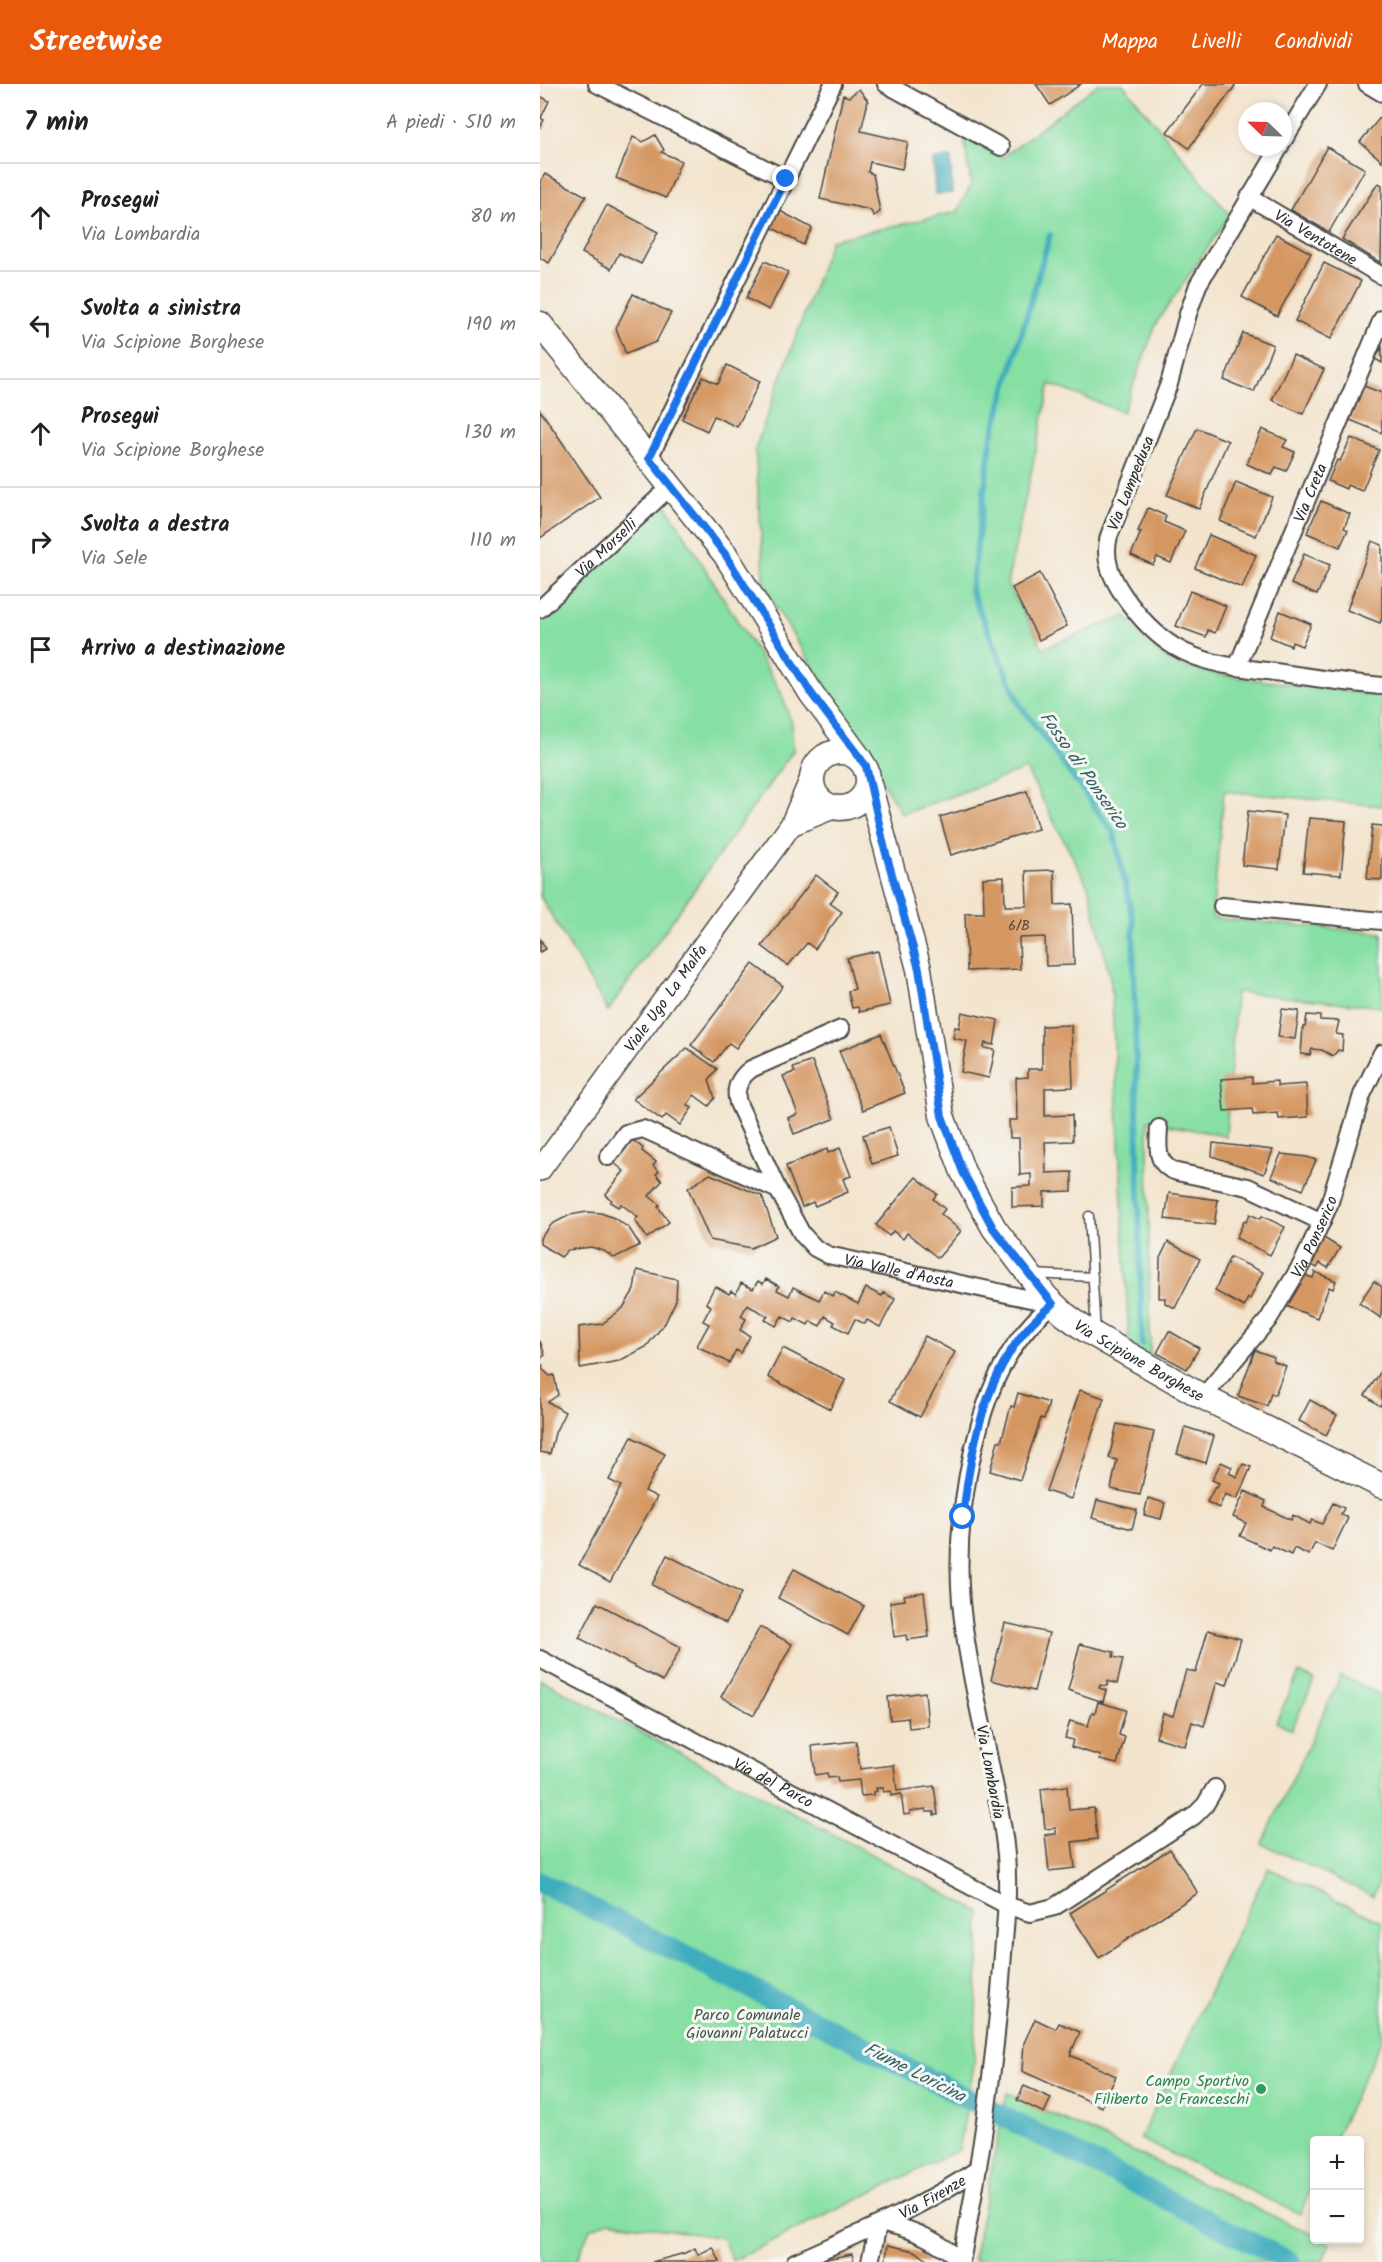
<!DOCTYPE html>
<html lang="it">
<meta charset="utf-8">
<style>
:root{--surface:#fff;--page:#f2f2f2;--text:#222;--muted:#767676;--line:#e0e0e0;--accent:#ea580c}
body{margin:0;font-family:Kalam,sans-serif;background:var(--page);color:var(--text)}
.controls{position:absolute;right:18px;bottom:18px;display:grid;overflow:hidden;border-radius:6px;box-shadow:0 3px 9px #0003}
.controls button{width:54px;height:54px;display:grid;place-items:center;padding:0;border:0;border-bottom:2px solid var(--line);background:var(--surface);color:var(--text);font:30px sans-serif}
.compass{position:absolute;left:698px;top:18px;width:54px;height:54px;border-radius:50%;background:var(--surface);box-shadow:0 3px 9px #0003;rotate:293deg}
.stop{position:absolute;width:18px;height:18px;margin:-14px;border:4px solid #1a73e8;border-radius:50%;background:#fff}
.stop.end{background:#1a73e8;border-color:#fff;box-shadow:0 2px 6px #0008}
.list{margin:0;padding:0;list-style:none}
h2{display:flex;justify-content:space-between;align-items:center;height:78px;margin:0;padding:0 24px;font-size:26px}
h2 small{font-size:20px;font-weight:400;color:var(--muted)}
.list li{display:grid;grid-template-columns:39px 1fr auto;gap:18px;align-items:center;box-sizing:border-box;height:108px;padding:0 24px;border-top:2px solid var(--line)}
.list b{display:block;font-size:22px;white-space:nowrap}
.list p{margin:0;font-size:20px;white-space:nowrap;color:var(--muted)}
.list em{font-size:20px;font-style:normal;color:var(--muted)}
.icon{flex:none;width:33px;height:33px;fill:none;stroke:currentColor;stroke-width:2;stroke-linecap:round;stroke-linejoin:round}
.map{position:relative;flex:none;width:842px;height:2178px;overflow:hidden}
header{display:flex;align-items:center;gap:36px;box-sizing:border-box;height:84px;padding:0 30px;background:var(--accent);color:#fff}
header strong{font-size:28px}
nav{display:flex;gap:33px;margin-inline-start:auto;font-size:21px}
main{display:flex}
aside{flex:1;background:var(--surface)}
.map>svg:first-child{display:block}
</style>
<header>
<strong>Streetwise</strong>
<nav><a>Mappa</a><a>Livelli</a><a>Condividi</a></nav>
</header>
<main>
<aside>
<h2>7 min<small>A piedi · 510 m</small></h2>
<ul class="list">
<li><svg class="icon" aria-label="ahead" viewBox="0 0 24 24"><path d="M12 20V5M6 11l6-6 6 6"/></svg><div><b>Prosegui</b><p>Via Lombardia</p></div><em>80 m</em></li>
<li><svg class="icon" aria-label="left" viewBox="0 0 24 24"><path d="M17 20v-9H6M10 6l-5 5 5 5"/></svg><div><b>Svolta a sinistra</b><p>Via Scipione Borghese</p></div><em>190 m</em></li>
<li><svg class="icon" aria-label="ahead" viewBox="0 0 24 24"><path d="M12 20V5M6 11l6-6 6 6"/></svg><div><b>Prosegui</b><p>Via Scipione Borghese</p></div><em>130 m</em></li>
<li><svg class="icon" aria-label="right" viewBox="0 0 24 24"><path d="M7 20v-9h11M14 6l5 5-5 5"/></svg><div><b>Svolta a destra</b><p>Via Sele</p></div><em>110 m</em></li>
<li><svg class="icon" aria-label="arrive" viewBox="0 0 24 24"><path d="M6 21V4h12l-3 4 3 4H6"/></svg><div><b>Arrivo a destinazione</b></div></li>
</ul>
</aside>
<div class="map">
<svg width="842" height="2178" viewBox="0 0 842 2178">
<rect width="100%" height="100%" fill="#f6f6f2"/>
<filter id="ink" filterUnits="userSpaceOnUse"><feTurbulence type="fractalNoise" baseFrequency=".0167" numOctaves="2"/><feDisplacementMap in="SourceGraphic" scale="12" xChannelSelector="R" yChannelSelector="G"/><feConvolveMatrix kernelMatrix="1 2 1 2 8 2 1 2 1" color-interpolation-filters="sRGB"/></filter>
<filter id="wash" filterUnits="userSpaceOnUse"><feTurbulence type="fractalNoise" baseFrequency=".008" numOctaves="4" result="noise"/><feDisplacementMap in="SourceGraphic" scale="24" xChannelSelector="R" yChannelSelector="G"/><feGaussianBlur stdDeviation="1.35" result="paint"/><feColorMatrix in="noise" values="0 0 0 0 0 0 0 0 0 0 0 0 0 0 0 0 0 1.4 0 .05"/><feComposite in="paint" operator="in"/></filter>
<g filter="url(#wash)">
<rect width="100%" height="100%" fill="#f3e4cd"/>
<!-- green -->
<g fill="#86dfa3" stroke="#588567" stroke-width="1.5">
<polygon points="558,0 583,0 690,131 617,238 583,328 510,300 467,500 503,564 586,532 604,556 631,579 673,590 842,612 842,722 684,707 672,834 842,849 842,923 696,908 686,1052 608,1037 610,1275 589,1260 571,898 549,804 486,685 362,730 225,505 215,365 291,156 417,128 431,101 423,47 463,73"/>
<polygon points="123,416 240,606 252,639 253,667 68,927 0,812 0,533"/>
<polygon points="759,1589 775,1596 751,1646 736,1638"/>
<polygon points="801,1592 842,1611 842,1792 833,1812 722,1760"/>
<polygon points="0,1595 440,1828 434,1981 419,2066 192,2177 183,2154 69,2137 50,2145 36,2178 0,2178"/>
<polygon points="728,1784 842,1838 842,1955 794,2056 774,2056 774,2098 760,2130 600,2055"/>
<polygon points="467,2009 774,2151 774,2156 783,2156 790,2159 782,2178 443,2178 433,2175"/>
</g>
<!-- water -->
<polygon fill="#3eacbd" stroke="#346c74" stroke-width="1.5" points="411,74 412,109 395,110 393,75"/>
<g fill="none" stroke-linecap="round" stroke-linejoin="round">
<!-- stream -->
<polyline stroke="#3eacbd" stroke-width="6" points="510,151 451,356 431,507 480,621 574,749 593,836 602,1260"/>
<!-- canal -->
<polyline stroke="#3eacbd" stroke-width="21" points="0,1798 750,2178"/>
</g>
<g id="blocks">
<!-- building -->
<g fill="#d59762">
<polygon points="496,0 541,0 510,21"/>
<polygon points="663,0 693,0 695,2 649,64 627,48"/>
<polygon points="319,5 328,17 321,47 368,58 362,85 330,78 328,88 333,90 340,128 334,132 330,126 280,115 303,11 309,13"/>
<polygon points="0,12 9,17 1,34 4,36 0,44"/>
<polygon points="842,31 842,77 820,58"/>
<polygon points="115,51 124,66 121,68 141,77 126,114 76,94 93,53 103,58"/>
<polygon points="787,63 825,85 789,148 751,126"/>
<polygon points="5,90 46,112 9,179 0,174 0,98"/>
<polygon points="838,99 842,101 841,179 802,155"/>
<polygon points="67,121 118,148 101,180 79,169 71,185 42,169"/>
<polygon points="240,127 272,144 263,161 231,143"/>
<polygon points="736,150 771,169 737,232 702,213"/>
<polygon points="225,177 248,188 229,226 206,214"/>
<polygon points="784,179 821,197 791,255 755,237"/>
<polygon points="93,210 131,229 116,258 86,270 76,244"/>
<polygon points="703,249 733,261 714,308 684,296"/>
<polygon points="842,263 842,279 835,275"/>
<polygon points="753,271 784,285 763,330 732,316"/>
<polygon points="187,281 220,297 197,343 174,332 167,347 142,335 163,293 178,300"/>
<polygon points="824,302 842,309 842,349 810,336"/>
<polygon points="0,326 60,413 0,454"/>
<polygon points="657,344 688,357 659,425 627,411"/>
<polygon points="722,345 747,356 743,363 755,368 746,387 736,383 732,391 707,380"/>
<polygon points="811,354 839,366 822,407 807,401 806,405 788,397 797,376 800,377"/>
<polygon points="696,398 732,413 716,452 680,437"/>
<polygon points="781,417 810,430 804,444 808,446 800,463 767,449"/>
<polygon points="608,424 626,432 624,438 645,447 631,479 617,473 613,481 591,471 601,448 598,447"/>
<polygon points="669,451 716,471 702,504 655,484"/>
<polygon points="832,457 842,461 842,534 840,539 807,526"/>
<polygon points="764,470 790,481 777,511 751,500"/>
<polygon points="500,489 527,542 499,556 472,504"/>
<polygon points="650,507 686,522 675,549 668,546 666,553 636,542"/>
<polygon points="740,527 771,540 762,562 752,558 751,562 730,553"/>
<polygon points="487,707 498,745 411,771 400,733"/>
<polygon points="708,727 745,731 739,785 702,781"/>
<polygon points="769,734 806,737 801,791 763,788"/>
<polygon points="832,741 842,742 842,796 827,795"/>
<polygon points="514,786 515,821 532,820 534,881 506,882 505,853 479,854 480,885 427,887 425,829 444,829 443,794 464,793 465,822 487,822 486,787"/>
<polygon points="276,791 298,808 290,819 302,828 275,865 267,859 248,882 222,862"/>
<polygon points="0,855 6,865 0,868"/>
<polygon points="338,867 350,921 319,928 318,923 312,924 308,907 315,905 307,874"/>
<polygon points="213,880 243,902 196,964 189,959 174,978 151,961"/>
<polygon points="742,925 759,927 755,955 738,953"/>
<polygon points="422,928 458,936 454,961 445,959 444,964 455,966 449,994 421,988 427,957 413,954 415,943 419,944"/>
<polygon points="767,931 780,932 780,936 799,937 796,950 803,951 802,967 798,966 793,972 782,966 772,965 770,971 761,970 763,943 765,943"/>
<polygon points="531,941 533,1003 505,1004 505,1032 532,1031 533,1057 505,1058 506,1089 532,1088 532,1107 504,1108 504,1122 472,1123 472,1103 491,1102 491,1090 480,1091 479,1054 470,1054 469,1036 477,1036 476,994 488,993 488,985 502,985 502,942"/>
<polygon points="341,950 365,1009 323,1026 299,967"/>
<polygon points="147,964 177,985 169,996 175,1014 169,1022 154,1011 147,1021 152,1024 140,1041 126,1031 122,1036 93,1015"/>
<polygon points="272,977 294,1035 254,1050 248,1034 258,1030 243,992 255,988 253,984"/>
<polygon points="712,993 712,999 737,997 737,1002 766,1000 768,1033 739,1035 738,1029 713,1031 712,1025 684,1027 681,995"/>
<polygon points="349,1043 358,1072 332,1080 323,1051"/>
<polygon points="92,1056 103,1064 102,1067 116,1078 113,1082 119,1087 116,1090 122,1097 109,1112 120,1121 118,1123 129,1138 107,1154 95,1136 98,1133 81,1120 78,1123 70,1118 72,1116 65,1111 84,1087 74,1079"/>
<polygon points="673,1059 733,1066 724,1090 672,1072"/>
<polygon points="300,1064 311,1092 303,1095 308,1108 275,1122 273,1118 262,1123 246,1082 287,1065 288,1069"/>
<polygon points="741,1070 767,1073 776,1076 763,1106 731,1093"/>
<polygon points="170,1090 222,1112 236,1152 211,1164 170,1156 148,1104"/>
<polygon points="376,1093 397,1110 393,1115 405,1125 401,1130 421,1147 398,1174 367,1149 363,1155 353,1147 349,1152 336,1141"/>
<polygon points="629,1109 678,1116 674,1141 625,1135"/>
<polygon points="47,1128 61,1129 74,1134 89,1144 100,1161 74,1174 64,1167 51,1163 28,1166 21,1173 0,1160 0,1154 12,1140 30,1131"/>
<polygon points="710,1130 720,1135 722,1132 745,1143 730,1171 696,1154 704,1137 706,1138"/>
<polygon points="779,1151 800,1164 788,1184 780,1179 777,1184 764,1176"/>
<polygon points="628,1158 660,1175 635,1224 625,1219 625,1214 619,1214 620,1174"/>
<polygon points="690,1173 723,1188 710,1215 708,1214 704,1223 675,1207"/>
<polygon points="97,1186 137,1195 136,1216 125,1239 106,1263 79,1277 40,1284 39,1243 62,1240 83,1224 94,1206"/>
<polygon points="775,1188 796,1197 793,1205 789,1203 777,1234 746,1222 759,1189 773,1194"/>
<polygon points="226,1195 239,1202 237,1206 249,1212 253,1203 279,1216 284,1207 293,1212 295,1208 318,1220 326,1204 342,1212 344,1209 355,1215 340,1243 327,1236 325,1240 315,1235 308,1249 293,1241 295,1238 285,1232 280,1242 270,1237 268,1241 255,1234 253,1238 242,1232 236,1242 225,1236 228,1232 207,1221 201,1232 206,1235 200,1246 210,1252 201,1269 196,1266 189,1279 157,1262 169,1240 163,1237 171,1222 166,1219 175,1202 189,1210 191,1207 196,1210 201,1199 213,1205 218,1197 223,1200"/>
<polygon points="834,1197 842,1203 841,1234 819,1219"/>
<polygon points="629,1247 659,1264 647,1285 617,1269"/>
<polygon points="385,1252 415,1268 380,1333 350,1317"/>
<polygon points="0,1257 5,1271 0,1275"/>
<polygon points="243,1264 305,1296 290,1325 228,1293"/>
<polygon points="715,1266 734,1273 733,1277 746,1282 735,1311 731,1309 727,1322 698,1312"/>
<polygon points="0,1279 3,1282 1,1284 10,1292 14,1291 18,1311 8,1318 25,1328 15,1349 10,1370 0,1368"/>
<polygon points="842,1286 842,1319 840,1322 825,1311"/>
<polygon points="540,1306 564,1314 531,1415 506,1407"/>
<polygon points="478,1309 509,1319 504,1335 501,1334 480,1396 450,1387 458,1357 461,1358 471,1322 474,1323"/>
<polygon points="770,1316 797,1331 786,1351 759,1337"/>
<polygon points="577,1340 614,1348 600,1411 571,1405 577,1376 569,1374"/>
<polygon points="645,1343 674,1352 666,1379 637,1370"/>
<polygon points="92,1353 125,1370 105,1407 117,1413 70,1498 39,1481 81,1402 69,1396"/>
<polygon points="681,1378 692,1383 689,1389 697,1393 703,1380 711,1383 697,1415 685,1410 679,1424 667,1418 675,1403 677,1404 679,1399 672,1396"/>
<polygon points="705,1407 726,1417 724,1423 751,1436 753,1431 770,1440 772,1436 782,1440 793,1419 804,1424 801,1430 808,1434 792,1467 775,1459 769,1471 754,1464 751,1471 732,1462 730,1466 700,1452 706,1439 693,1433"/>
<polygon points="608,1414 625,1419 621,1435 604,1431"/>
<polygon points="557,1416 597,1426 592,1445 552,1434"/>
<polygon points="127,1471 201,1509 186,1539 112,1501"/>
<polygon points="254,1485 324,1522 308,1551 238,1514"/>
<polygon points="384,1508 389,1553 367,1556 366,1551 354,1553 350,1518 365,1516 364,1511"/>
<polygon points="57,1519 141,1563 123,1597 39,1554"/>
<polygon points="465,1539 509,1549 494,1607 451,1596"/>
<polygon points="220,1543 252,1560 214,1631 181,1613"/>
<polygon points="668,1546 701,1555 687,1601 677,1598 664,1642 652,1638 645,1662 616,1653 623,1629 633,1632 646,1586 656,1588"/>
<polygon points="540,1560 574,1568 573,1573 583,1575 577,1600 568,1597 567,1602 560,1601 559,1604 566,1606 563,1618 528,1606"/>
<polygon points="385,1608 388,1642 369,1644 368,1634 350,1636 348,1613"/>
<polygon points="558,1618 586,1626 579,1651 585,1653 577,1680 560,1676 561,1672 531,1663 533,1656 525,1654 530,1637 548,1642 552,1628 555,1629"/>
<polygon points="316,1657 320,1685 354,1681 357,1707 394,1702 398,1731 394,1731 394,1728 386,1728 386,1725 370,1727 370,1730 364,1731 361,1710 351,1712 351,1707 343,1708 343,1704 336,1704 337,1707 333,1708 333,1711 321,1712 319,1696 298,1698 297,1693 288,1694 287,1689 275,1691 272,1662"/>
<polygon points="527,1702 529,1726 554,1724 557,1755 532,1758 535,1784 509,1787 505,1751 516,1750 516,1744 505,1745 501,1705"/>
<polygon points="630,1765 658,1809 559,1874 530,1829"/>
<polygon points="495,1935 516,1945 519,1939 540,1948 530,1971 576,1992 562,2023 482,1987 484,1959"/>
<polygon points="484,2002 511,2014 504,2029 477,2016"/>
<polygon points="348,2161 375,2167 390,2178 345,2178"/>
<polygon points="173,2163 180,2178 112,2178 145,2169 155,2164 158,2171"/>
<polygon points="312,2170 314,2178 283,2178 282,2176"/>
</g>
</g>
</g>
<g filter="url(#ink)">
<use href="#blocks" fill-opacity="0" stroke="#494743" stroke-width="1.5"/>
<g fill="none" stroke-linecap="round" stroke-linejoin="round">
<!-- service casing -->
<g stroke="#494743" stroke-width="11">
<g id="service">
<polyline points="549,1132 556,1249"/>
<polyline points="493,1190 553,1193"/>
</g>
</g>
<!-- minor casing -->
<g stroke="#494743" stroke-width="20">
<g id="minor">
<polyline points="57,0 246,95"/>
<polyline points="346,0 461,63"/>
<polyline points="827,0 842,9"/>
<polyline points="743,57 778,0"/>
<path d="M740,63L658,201L648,230L629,300L569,452C563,475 571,493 584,512C598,532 615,551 635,563C667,582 706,584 742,589C775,594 809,599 842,602"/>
<path id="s1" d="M709,113L842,192"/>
<polyline points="109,374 293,0"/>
<path id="s2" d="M0,525L131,402"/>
<path id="s3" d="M697,583L842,235"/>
<polyline points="682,822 842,837"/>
<path id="s4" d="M301,945L211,985C199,994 194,1005 198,1019L238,1106L262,1150L275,1164L288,1171L513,1220"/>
<path d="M619,1044C618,1063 615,1081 637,1088L708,1103L782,1138"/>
<polyline points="68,1073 86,1049 103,1045 238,1106"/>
<path id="s5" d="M663,1313L728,1236L763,1178L789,1121L822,1011L842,969"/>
<path id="s6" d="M0,1575L466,1821L490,1829L514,1823L654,1732L665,1721L675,1704"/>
<path d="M344,2139C374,2146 398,2156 421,2177"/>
<path id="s7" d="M255,2178C318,2150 381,2124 438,2085"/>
<polyline points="330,2178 338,2141"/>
<path d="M421,2178C440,2080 455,1982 462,1883C464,1853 468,1823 467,1793C467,1752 456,1711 448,1670C438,1620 426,1570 421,1518C416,1458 424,1395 441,1336C454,1292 475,1249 513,1220"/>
</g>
</g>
<!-- tertiary casing -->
<g stroke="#494743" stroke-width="24">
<g id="tertiary">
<polyline points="251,741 293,724"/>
<path id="s8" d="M0,1086L251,741L272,692"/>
</g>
</g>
<!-- secondary casing -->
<g stroke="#494743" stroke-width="27">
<g id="secondary">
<polyline points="0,240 185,470 271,609 320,675"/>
<circle cx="300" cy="696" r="28"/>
<path id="s9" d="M329,700L379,885L402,1032L423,1088L454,1144L506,1213L524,1230L546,1246L663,1313L842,1402"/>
</g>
</g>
<!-- service -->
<use href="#service" stroke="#fff" stroke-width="8"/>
<!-- minor -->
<use href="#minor" stroke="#fff" stroke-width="16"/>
<!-- tertiary -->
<use href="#tertiary" stroke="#fff" stroke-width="21"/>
<!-- secondary -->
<use href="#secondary" stroke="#fff" stroke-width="24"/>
</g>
</g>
<g fill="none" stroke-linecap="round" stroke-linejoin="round" filter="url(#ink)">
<!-- route -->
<path stroke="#1a73e8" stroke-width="8" d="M246,95L109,374L185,470L271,609L326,682L345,766L379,885L402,1032L423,1088L453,1144L513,1220C449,1269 431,1357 423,1433"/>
</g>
<!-- markers -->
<circle fill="#2e9e5b" stroke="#f6f6f2" stroke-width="2" cx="721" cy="2005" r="6"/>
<g text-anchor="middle" stroke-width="6" stroke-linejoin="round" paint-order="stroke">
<!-- number labels -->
<g font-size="14" fill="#564639">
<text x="479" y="846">6/B</text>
</g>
<!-- street labels -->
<g font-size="16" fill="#2b2b2b" stroke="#f6f6f2">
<text dy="6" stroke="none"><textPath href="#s1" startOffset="78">Via Ventotene</textPath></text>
<text transform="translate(590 399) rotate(-68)" y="6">Via Lampedusa</text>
<text dy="6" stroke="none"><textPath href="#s3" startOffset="189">Via Creta</textPath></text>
<text dy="6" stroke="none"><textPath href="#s2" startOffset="90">Via Morselli</textPath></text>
<text dy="6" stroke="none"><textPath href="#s8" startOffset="213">Viale Ugo La Malfa</textPath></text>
<text dy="6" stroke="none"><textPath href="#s5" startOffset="196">Via Ponserico</textPath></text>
<text dy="6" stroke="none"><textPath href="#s4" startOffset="390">Via Valle d'Aosta</textPath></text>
<text dy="6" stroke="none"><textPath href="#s9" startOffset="664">Via Scipione Borghese</textPath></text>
<text transform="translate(451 1688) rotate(79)" y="6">Via Lombardia</text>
<text dy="6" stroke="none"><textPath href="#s6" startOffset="264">Via del Parco</textPath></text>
<text dy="6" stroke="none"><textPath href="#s7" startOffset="152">Via Firenze</textPath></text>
</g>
<!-- park labels -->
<g font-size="16" fill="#425849" stroke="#f6f6f2">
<text x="207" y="1936">Parco Comunale<tspan x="207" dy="18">Giovanni Palatucci</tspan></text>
</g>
<!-- leisure labels -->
<g font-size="16" fill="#27864d" stroke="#f6f6f2" text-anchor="end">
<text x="709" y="2002">Campo Sportivo<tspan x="709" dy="18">Filiberto De Franceschi</tspan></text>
</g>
<!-- water labels -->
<g font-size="18" font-style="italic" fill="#335f65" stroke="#f6f6f2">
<text transform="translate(544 686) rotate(55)" y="6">Fosso di Ponserico</text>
<text transform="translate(375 1988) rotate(27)" y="6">Fiume Loricina</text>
</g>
</g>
</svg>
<div class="controls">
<button>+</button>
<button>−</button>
</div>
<svg class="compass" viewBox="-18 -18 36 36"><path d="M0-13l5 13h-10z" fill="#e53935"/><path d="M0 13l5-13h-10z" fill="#767676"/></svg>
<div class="stop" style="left:423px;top:1433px"></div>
<div class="stop end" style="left:246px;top:95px"></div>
</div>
</main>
